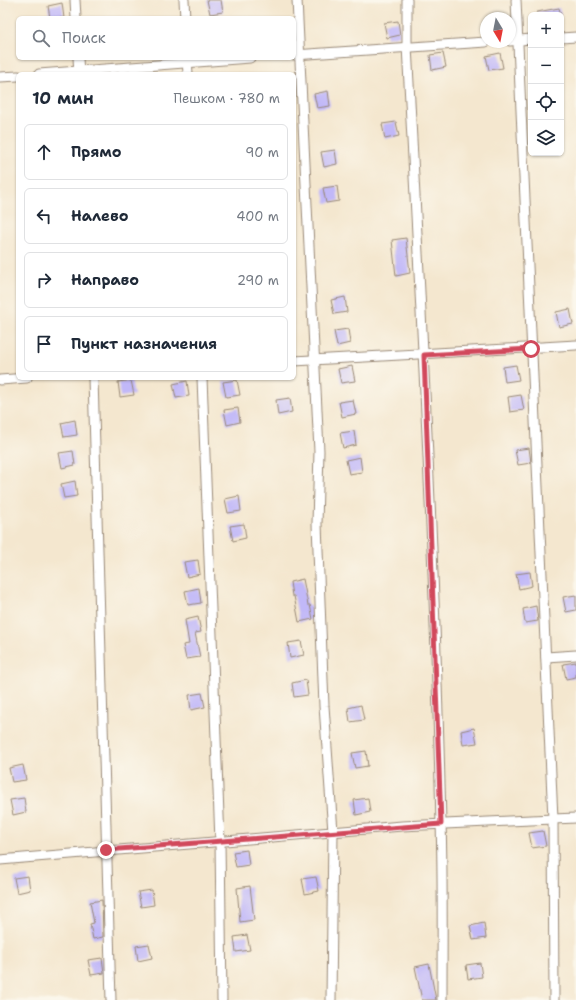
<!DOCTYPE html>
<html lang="ru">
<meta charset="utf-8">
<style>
:root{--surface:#fff;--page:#f2f2f3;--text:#1f2937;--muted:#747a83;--line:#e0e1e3}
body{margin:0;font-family:"Shantell Sans",sans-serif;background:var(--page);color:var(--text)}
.controls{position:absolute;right:12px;top:12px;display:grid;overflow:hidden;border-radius:6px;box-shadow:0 1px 3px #0004}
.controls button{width:36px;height:36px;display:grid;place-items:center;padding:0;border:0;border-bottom:1px solid var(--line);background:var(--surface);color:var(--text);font:20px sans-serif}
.compass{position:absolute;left:480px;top:12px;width:36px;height:36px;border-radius:50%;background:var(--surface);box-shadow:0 1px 3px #0004;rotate:170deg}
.stop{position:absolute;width:12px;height:12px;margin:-9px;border:3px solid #d1495b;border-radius:50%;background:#fff}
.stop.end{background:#d1495b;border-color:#fff;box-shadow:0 1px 4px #0008}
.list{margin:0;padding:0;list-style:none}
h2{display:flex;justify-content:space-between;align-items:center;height:52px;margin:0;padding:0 16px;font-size:17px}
h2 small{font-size:13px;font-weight:400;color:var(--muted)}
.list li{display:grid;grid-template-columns:26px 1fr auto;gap:12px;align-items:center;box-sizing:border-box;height:56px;margin:0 8px 8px;padding:0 8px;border:1px solid var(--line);border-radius:6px}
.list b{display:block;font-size:15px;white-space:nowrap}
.list em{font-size:13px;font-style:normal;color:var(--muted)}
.icon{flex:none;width:22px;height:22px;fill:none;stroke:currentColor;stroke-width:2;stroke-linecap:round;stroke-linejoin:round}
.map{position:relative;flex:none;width:576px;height:1000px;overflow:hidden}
.search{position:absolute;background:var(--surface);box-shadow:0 1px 3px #0004;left:16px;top:16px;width:280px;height:44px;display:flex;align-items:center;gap:10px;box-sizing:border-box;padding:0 14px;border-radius:6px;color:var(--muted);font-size:15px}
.panel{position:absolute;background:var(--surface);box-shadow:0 1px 3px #0004;left:16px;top:72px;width:280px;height:308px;border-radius:6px}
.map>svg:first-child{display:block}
</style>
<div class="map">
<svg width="576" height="1000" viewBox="0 0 576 1000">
<rect width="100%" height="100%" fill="#fbf7ec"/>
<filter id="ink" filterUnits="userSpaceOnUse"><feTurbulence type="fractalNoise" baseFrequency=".025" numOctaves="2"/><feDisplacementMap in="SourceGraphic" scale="8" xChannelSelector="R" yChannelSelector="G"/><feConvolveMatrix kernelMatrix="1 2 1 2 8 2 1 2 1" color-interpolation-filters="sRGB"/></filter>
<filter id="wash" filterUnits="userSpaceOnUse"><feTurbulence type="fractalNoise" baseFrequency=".012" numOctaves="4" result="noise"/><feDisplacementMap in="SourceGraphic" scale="16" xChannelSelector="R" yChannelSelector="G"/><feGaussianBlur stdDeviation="0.9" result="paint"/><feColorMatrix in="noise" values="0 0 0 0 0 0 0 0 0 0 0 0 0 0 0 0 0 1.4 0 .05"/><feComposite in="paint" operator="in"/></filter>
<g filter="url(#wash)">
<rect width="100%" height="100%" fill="#f4e7cf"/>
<g id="blocks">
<!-- building -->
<g fill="#c1b8f8">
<polygon points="207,0 221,0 223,12 210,14"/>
<polygon points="62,3 64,18 50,18 48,6"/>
<polygon points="559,8 561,15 537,15 537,12"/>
<polygon points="398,21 400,35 387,38 384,23"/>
<polygon points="443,53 446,67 432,70 430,55"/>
<polygon points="500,53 503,68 489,70 486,56"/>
<polygon points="328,91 330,106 317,108 314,94"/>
<polygon points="396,122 399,136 385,139 382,124"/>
<polygon points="335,150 337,164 324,167 321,152"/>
<polygon points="337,186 339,201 326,203 323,188"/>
<polygon points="406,238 410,273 396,276 392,240"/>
<polygon points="345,297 347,312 334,314 331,300"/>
<polygon points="570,309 573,324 559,327 556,312"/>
<polygon points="348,329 350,343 337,346 334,331"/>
<polygon points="516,365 519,380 505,382 503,367"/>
<polygon points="352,366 355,381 341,383 338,369"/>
<polygon points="131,380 134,395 120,397 118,382"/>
<polygon points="237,380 240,395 226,397 223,382"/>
<polygon points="187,381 189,396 176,398 173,384"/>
<polygon points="521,395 524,410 510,412 508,397"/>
<polygon points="290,398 292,412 278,415 276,400"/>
<polygon points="353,400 356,414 342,417 339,402"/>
<polygon points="238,408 240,422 227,425 224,410"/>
<polygon points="75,420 77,435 64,437 61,423"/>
<polygon points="354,431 356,445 343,448 340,433"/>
<polygon points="529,448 531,463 518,465 515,450"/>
<polygon points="73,451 75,465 62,468 59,453"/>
<polygon points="360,457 362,472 349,474 346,460"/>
<polygon points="75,481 77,496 64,498 61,484"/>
<polygon points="239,496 241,511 228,513 225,499"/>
<polygon points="244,524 246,538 233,541 230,526"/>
<polygon points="198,560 200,574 187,577 184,562"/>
<polygon points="530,572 532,586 519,589 516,574"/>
<polygon points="303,579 308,605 310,605 313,619 299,622 294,596 292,596 290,582"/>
<polygon points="199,588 201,603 188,605 185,591"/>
<polygon points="576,595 576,610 566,612 563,597"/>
<polygon points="536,606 538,621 525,623 523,609"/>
<polygon points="198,617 201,632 195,633 200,657 186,659 183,645 189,644 185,620"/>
<polygon points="301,641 304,655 290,658 288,643"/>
<polygon points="576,662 576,677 566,679 563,664"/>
<polygon points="306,680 308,695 294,697 292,683"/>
<polygon points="202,693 205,707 191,710 189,695"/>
<polygon points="361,705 364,720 350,722 348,708"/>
<polygon points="474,728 477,743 463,745 461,731"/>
<polygon points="366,751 368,766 355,768 352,753"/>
<polygon points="23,765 26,780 12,782 9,768"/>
<polygon points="24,798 26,812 13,815 10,800"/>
<polygon points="368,798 370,812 356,815 354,800"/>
<polygon points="543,831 546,846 532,848 529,833"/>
<polygon points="247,850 249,865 236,867 233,852"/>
<polygon points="28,876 30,890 17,893 14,878"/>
<polygon points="316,877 319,891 305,894 302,879"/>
<polygon points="250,886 254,920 240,922 237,888"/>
<polygon points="152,890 154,905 141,907 138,892"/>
<polygon points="102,900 103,937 93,939 90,924 94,923 90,902"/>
<polygon points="484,923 486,938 473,940 470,926"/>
<polygon points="247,935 250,950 236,952 234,937"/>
<polygon points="149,944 152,958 138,961 136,946"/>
<polygon points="102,958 104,973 91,975 88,960"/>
<polygon points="480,963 482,977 468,979 466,965"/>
<polygon points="429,964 436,1000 422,1000 415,967"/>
</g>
</g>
</g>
<g filter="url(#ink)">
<use href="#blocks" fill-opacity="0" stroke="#988876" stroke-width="1"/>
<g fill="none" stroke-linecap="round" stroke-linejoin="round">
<!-- street casing -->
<g stroke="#988876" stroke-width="11">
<g id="street">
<polyline points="75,0 76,18"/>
<polyline points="184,0 185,18"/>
<polyline points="297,0 319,451 317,524 324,706 333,832 331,1000"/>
<path d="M407,0V46C421,305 435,564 441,823C443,882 442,941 442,1000"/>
<polyline points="516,0 553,819 554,1000"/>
<polyline points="561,38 576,37"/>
<polyline points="510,41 531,39"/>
<polyline points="294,55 486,42"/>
<polyline points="78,58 79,74"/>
<polyline points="187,58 188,74"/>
<polyline points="39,74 250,58"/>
<polyline points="0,77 18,76"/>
<polyline points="294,361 576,345"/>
<polyline points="93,378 111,1000"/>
<polyline points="202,378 220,841 222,1000"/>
<polyline points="0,380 27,378"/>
<polyline points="546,657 576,655"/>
<polyline points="0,860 402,826 576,818"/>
</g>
</g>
<!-- street -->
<use href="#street" stroke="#fff" stroke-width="9"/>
</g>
</g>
<g fill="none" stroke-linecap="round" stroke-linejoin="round" filter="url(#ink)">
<!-- route -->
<polyline stroke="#d1495b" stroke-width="5" points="106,850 441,824 424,355 531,349"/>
</g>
</svg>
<div class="controls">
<button>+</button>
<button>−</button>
<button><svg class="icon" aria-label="locate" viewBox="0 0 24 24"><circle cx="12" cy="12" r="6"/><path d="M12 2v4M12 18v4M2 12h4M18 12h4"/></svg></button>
<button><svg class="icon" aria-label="layers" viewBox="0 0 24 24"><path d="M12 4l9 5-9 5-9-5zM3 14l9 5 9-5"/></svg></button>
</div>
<svg class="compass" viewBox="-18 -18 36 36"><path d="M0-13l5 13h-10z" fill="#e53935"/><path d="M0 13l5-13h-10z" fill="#747a83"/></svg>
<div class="stop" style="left:531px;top:349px"></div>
<div class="stop end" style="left:106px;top:850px"></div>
<div class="search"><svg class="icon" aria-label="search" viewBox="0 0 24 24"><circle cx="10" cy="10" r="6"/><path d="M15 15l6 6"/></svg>Поиск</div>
<section class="panel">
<h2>10 мин<small>Пешком · 780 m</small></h2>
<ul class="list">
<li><svg class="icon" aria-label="ahead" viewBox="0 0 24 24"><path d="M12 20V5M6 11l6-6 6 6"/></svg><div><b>Прямо</b></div><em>90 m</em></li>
<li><svg class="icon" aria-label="left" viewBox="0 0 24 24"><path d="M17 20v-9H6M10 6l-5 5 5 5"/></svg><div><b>Налево</b></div><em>400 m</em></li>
<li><svg class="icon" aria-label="right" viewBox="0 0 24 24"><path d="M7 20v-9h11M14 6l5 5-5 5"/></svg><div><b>Направо</b></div><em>290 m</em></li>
<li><svg class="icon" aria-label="arrive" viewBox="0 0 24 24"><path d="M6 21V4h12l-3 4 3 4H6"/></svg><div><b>Пункт назначения</b></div></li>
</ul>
</section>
</div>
